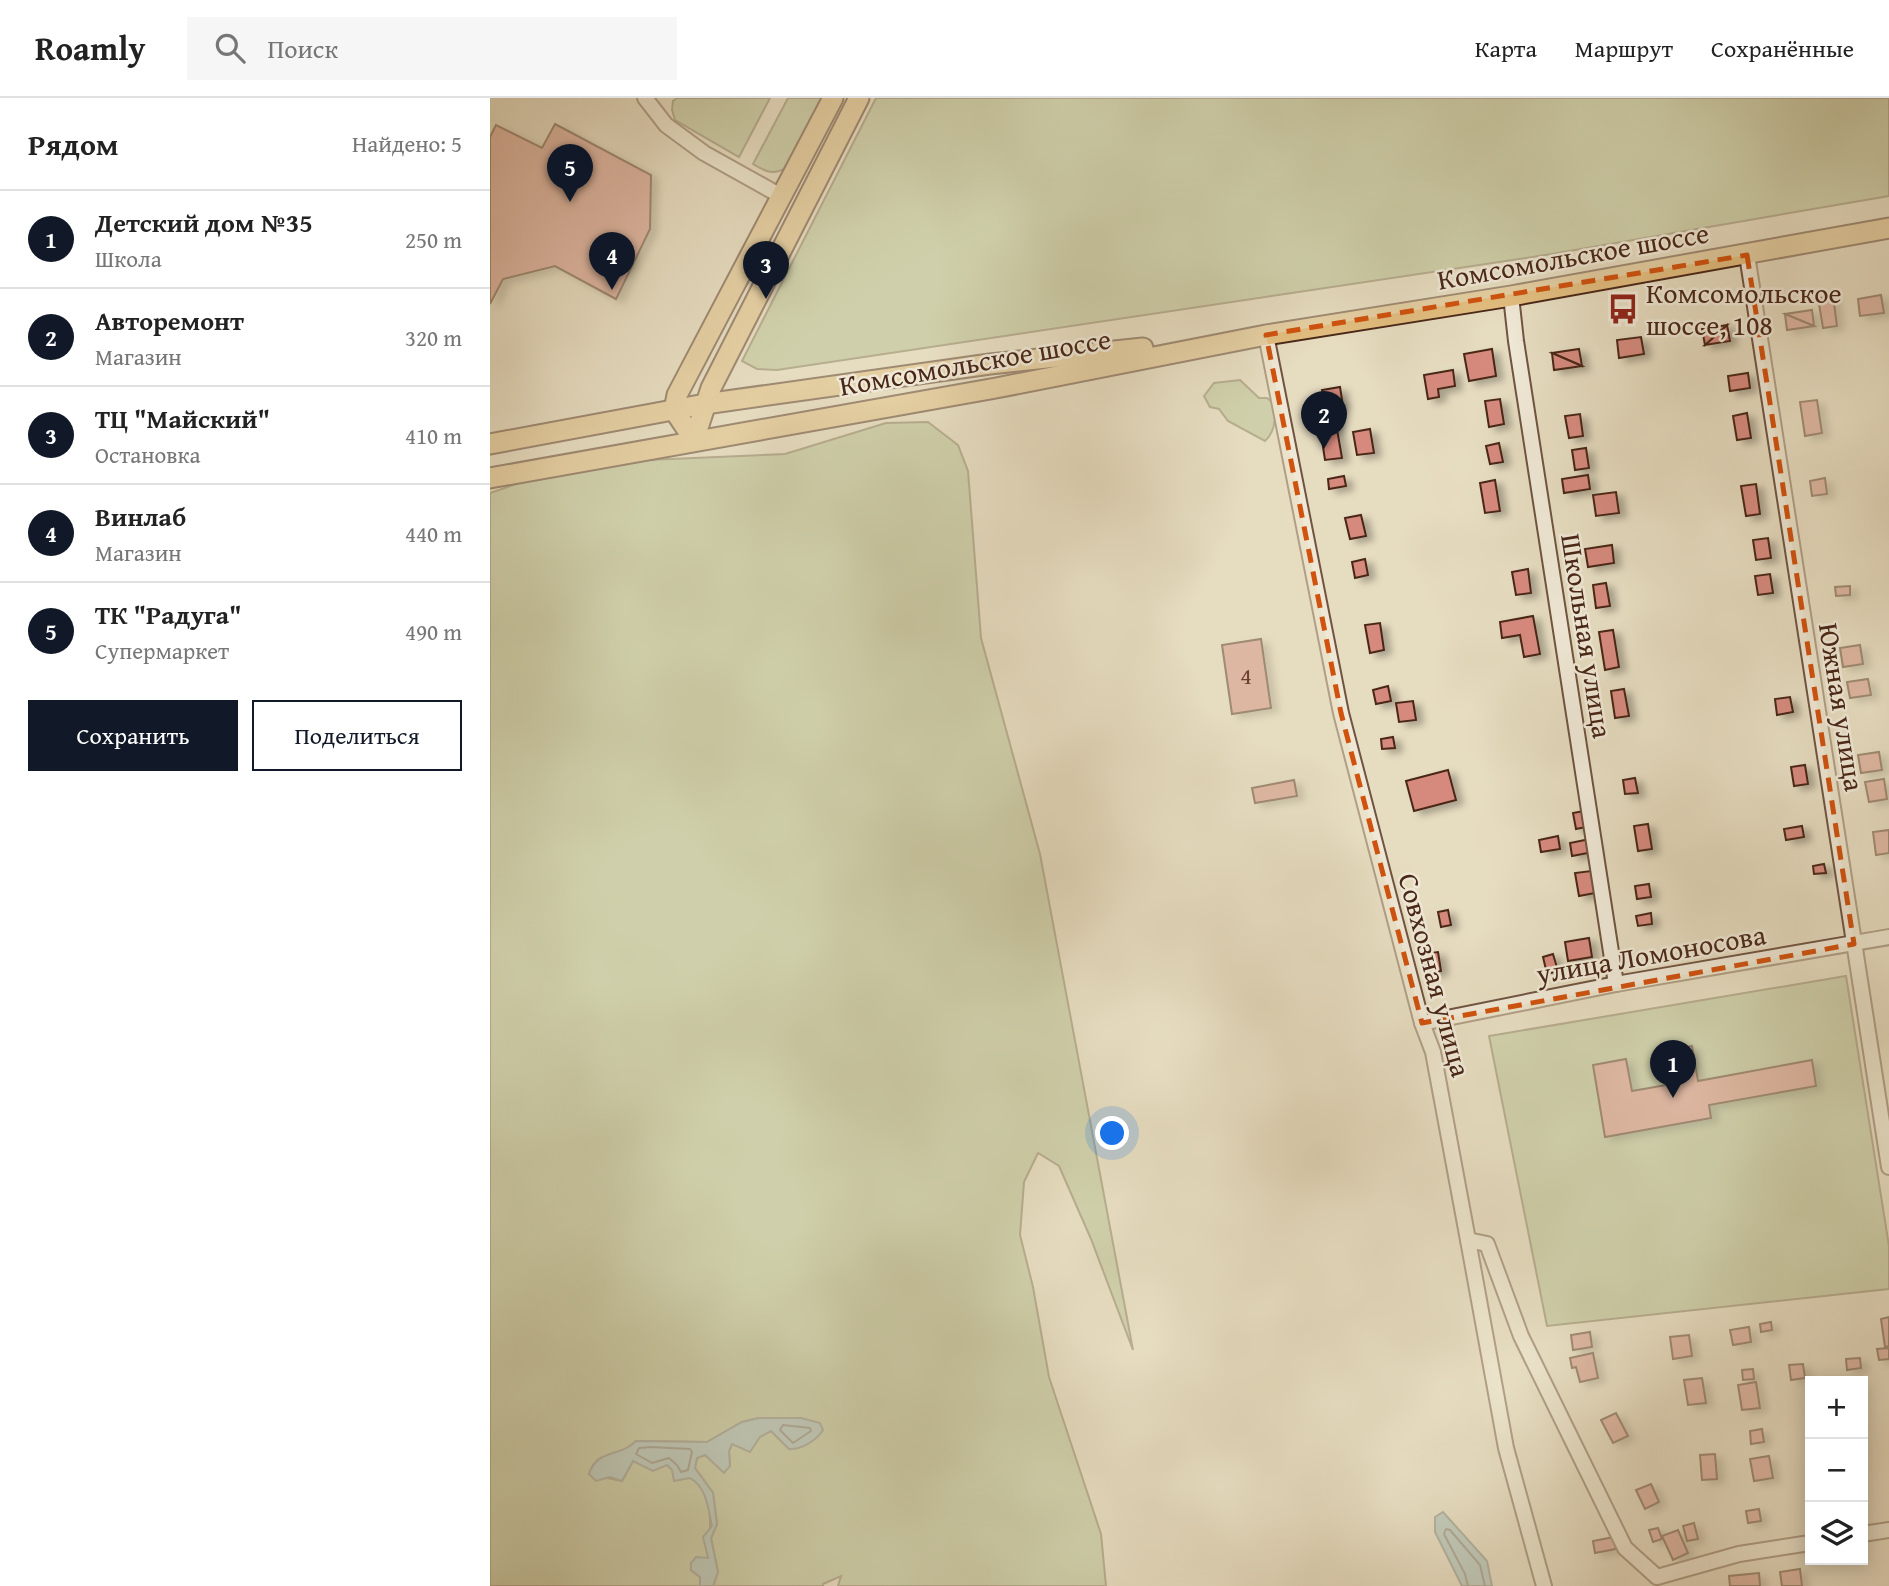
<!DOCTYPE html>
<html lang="ru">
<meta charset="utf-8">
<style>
:root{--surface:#fff;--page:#f6f6f6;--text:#222;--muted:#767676;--line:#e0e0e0;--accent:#111827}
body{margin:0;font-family:"Gentium Book Plus",serif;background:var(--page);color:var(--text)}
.controls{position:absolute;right:21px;bottom:21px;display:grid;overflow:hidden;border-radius:0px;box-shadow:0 4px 18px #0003}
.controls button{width:63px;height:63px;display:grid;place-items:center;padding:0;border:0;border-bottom:2px solid var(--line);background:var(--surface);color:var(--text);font:35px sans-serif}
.you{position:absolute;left:623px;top:1036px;width:24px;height:24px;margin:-18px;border:5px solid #fff;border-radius:50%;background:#1a73e8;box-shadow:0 0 0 10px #1a73e833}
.badge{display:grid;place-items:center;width:46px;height:46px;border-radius:50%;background:var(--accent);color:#fff;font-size:23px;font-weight:700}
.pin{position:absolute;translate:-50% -58px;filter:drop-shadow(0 2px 4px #0008)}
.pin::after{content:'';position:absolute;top:37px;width:24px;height:21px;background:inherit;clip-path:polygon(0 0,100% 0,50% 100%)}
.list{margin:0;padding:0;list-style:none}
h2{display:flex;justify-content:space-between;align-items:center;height:91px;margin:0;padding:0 28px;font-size:30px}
h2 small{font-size:23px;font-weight:400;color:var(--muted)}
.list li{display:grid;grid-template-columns:46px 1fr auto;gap:21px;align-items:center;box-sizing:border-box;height:98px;padding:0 28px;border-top:2px solid var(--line)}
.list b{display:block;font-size:26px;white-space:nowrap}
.list p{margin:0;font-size:23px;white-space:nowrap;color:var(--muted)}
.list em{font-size:23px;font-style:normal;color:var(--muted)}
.actions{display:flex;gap:14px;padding:21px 28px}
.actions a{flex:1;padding:16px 0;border:2px solid var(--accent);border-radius:0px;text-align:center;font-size:24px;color:var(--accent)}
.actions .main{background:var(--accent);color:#fff}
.icon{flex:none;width:38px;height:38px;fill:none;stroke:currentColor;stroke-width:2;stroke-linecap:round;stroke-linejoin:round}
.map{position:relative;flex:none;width:1399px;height:1488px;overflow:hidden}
header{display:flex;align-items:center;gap:42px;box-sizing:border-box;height:98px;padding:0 35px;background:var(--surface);border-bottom:2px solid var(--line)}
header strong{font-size:33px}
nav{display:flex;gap:38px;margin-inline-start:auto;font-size:24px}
.search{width:490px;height:63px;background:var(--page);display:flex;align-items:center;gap:18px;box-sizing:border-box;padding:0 24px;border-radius:0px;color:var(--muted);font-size:26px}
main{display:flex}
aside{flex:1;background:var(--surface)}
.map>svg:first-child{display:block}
</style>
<header>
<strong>Roamly</strong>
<div class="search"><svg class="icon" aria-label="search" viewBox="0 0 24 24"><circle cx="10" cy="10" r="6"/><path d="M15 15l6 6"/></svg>Поиск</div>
<nav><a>Карта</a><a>Маршрут</a><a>Сохранённые</a></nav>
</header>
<main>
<aside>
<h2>Рядом<small>Найдено: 5</small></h2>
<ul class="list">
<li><span class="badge">1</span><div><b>Детский дом №35</b><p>Школа</p></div><em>250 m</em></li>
<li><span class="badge">2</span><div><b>Авторемонт</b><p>Магазин</p></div><em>320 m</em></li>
<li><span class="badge">3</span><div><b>ТЦ &quot;Майский&quot;</b><p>Остановка</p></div><em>410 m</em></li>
<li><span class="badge">4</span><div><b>Винлаб</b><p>Магазин</p></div><em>440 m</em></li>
<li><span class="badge">5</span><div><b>ТК &quot;Радуга&quot;</b><p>Супермаркет</p></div><em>490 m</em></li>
</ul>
<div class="actions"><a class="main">Сохранить</a><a>Поделиться</a></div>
</aside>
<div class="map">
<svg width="1399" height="1488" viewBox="0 0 1399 1488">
<defs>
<filter id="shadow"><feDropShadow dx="7" dy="4" stdDeviation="3.5" flood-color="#0004"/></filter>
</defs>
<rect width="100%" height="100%" fill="#e6dcc0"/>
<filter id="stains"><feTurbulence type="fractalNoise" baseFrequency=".00286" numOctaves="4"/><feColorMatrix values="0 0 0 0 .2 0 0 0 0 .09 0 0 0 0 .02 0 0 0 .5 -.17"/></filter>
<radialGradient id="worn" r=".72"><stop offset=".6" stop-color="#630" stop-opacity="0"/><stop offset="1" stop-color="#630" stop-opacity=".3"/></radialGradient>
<!-- green -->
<g fill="#b4c093" stroke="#7e7455" stroke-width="2">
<polygon points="187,0 280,0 249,59 185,22 182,12 183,3"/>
<path d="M298,0H336C327,17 307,68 289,73C279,76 272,71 263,66Z"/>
<polygon points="386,0 1399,0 1399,98 1062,156 287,272 267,271 252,263"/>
<path d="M750,282L769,300H777L784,306C786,319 785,334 775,343L738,323L729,311L720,309L714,298L724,285Z"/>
<path d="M438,324L468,347L478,373L491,540L550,756L643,1252L601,1141L569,1068L548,1055L534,1084L530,1137L543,1189L559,1279L611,1436L616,1488H348L351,1478L333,1486V1488H223L228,1474L221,1440L227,1426L223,1395L205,1370L207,1360L215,1357L240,1368L239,1353L242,1346L281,1333L299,1351L311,1320H269L252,1324L217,1344L146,1343C146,1343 138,1351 138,1351C121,1360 106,1353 99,1376L132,1383L143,1363L177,1367C186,1375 198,1376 207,1384C225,1399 220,1440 218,1460L201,1472L210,1479V1488H0V395L87,365L295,356L396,325Z"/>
<polygon points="1356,878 1399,1148 1399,1191 1057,1228 999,938"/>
</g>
<!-- water -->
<g fill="#99baba" stroke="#797f79" stroke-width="2">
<path d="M269,1320H311L330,1325L333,1332C327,1342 311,1352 299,1351L281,1333L270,1339L260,1354L242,1346L239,1353L240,1368L234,1375L215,1357L207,1360L205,1370L223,1395L227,1426L221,1440L228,1474L223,1488H210V1479L201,1472V1465L206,1459L218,1460L213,1439L222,1428C218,1410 217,1390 200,1380L184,1383L182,1372L177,1367L163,1373L143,1363L132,1383L120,1379L106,1383L99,1376C108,1350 129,1360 146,1343L217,1344L252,1324Z"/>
<polygon points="953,1414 997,1463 1002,1488 972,1488 945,1434 945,1419"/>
</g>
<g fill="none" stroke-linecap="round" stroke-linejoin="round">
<!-- shore -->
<g stroke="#717068" stroke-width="2">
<polygon points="293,1327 320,1330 321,1333 303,1345 290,1332"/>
<polygon points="161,1349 200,1351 202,1354 198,1372 191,1374 187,1367 179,1360 162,1365 146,1356 149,1350"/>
<polyline points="978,1488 975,1476 954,1436 956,1431 960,1432 990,1467 995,1488"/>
</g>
</g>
<!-- building -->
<g fill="#d68a7e" stroke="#492717" stroke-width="2" filter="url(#shadow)">
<polygon points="65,26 161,77 160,131 126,201 65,168 13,181 0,206 0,39 6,27 52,50"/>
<polygon points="1391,197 1394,215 1370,218 1368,201"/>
<polygon points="1343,198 1347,228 1333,230 1328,200"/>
<polygon points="1322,212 1324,228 1295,216"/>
<polygon points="1295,216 1324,228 1297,232"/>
<polygon points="1237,227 1240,243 1215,247"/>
<polygon points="1237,227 1215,247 1212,231"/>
<polygon points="1151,239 1154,256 1129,260 1127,242"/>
<polygon points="1002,251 1006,278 979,283 974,256"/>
<polygon points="1089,251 1092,268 1062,255"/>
<polygon points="1062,255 1092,268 1064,272"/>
<polygon points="963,272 965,288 948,291 949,299 938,301 934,277"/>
<polygon points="1258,275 1260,290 1240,293 1238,278"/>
<polygon points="850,289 853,308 835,311 832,292"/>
<polygon points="1010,301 1014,326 999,329 995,303"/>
<polygon points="1327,302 1332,335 1315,338 1310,304"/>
<polygon points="1257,315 1261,340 1247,342 1243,318"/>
<polygon points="1090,316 1093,338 1079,340 1075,318"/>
<polygon points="845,320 852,360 835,362 829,323"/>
<polygon points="880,331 884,355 867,357 863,334"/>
<polygon points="1009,345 1013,364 1000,366 996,348"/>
<polygon points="1096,350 1099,370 1085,372 1082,352"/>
<polygon points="1098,377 1100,391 1074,395 1072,381"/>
<polygon points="854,378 856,388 839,391 838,381"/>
<polygon points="1335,380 1337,396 1322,398 1320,383"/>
<polygon points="1005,382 1010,413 995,415 990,385"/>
<polygon points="1266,386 1270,416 1256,418 1251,388"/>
<polygon points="1126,394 1129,415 1106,418 1103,397"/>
<polygon points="871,417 876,438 860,441 855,420"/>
<polygon points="1278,440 1281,460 1266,462 1263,442"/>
<polygon points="1122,447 1124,465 1098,469 1095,451"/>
<polygon points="875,461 878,477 865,480 862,464"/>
<polygon points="1038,471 1041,495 1026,497 1022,474"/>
<polygon points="1280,476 1283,495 1268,497 1265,478"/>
<polygon points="1116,485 1120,508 1106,510 1103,487"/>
<polygon points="1360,488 1360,497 1346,498 1345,489"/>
<polygon points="1043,518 1050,556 1034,559 1030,537 1012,540 1010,524"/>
<polygon points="890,525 894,552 880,555 875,527"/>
<polygon points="1123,532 1129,569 1115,572 1109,534"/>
<polygon points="771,541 781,610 742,616 732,547"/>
<polygon points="1370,547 1373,566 1353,569 1350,550"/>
<polygon points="1378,581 1381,597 1360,600 1357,584"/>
<polygon points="898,588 901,603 886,606 883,592"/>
<polygon points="1134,591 1139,618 1125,620 1121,593"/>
<polygon points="1300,599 1303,614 1287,617 1285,601"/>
<polygon points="923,603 926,622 909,624 906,605"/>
<polygon points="903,639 905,650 892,651 891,641"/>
<polygon points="1389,654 1392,672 1371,675 1368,657"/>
<polygon points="1315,667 1318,686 1304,688 1301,669"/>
<polygon points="958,672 966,702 924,713 916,683"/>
<polygon points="1145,680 1148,695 1135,696 1133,682"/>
<polygon points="1394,681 1397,701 1379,704 1375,684"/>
<polygon points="804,682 807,698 765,705 762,690"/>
<polygon points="1094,713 1096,729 1086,731 1083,715"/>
<polygon points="1158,726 1162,751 1148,753 1144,728"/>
<polygon points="1312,728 1314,739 1296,742 1294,731"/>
<polygon points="1399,732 1399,755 1386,757 1383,734"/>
<polygon points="1068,738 1070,751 1051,754 1049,742"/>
<polygon points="1100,741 1103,754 1082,758 1080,745"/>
<polygon points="1334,766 1336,775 1324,776 1323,768"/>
<polygon points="1101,773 1105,795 1089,798 1085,775"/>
<polygon points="1159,786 1161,799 1147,801 1145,788"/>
<polygon points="958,812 961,827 951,829 948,814"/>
<polygon points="1161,815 1162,826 1148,828 1146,818"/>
<polygon points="1099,840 1102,859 1078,863 1075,844"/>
<polygon points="948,854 951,873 936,876 933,856"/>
<polygon points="1063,856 1068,873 1057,876 1053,859"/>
<polygon points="1202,948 1208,983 1322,962 1326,988 1219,1007 1221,1020 1115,1039 1103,967 1136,961 1142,993 1182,986 1176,953"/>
<polygon points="1399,1219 1399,1248 1395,1249 1391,1221"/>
<polygon points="1281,1224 1282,1232 1271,1234 1270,1226"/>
<polygon points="1259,1229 1261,1244 1243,1247 1240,1232"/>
<polygon points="1100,1234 1102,1249 1083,1252 1081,1237"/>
<polygon points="1199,1237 1202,1258 1183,1261 1180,1239"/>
<polygon points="1399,1250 1399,1261 1389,1262 1387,1251"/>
<polygon points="1103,1255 1108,1280 1090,1284 1086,1269 1082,1270 1080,1260"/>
<polygon points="1370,1260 1371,1270 1357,1272 1356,1261"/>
<polygon points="1313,1266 1315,1280 1301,1282 1299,1267"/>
<polygon points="1263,1271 1264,1281 1253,1282 1252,1272"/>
<polygon points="1212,1280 1216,1305 1198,1307 1194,1282"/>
<polygon points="1266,1284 1270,1310 1252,1312 1248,1287"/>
<polygon points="1126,1315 1138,1338 1123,1345 1111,1322"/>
<polygon points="1272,1331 1274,1344 1261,1346 1260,1333"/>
<polygon points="1225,1356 1227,1381 1212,1382 1210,1357"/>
<polygon points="1279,1358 1283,1380 1264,1383 1260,1361"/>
<polygon points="1161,1386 1169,1404 1155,1411 1146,1392"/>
<polygon points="1269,1411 1271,1423 1258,1425 1256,1413"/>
<polygon points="1204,1425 1208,1441 1197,1443 1193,1428"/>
<polygon points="1168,1430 1172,1441 1163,1444 1159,1432"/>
<polygon points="1188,1432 1198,1455 1183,1462 1172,1438"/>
<polygon points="1124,1439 1126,1451 1105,1455 1103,1443"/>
<polygon points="1310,1471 1312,1488 1292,1488 1290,1474"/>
<polygon points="1269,1475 1270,1488 1240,1488 1239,1478"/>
</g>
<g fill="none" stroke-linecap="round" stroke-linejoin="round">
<!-- minor casing -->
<g stroke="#705441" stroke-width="18">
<g id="minor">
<polyline points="155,0 176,27 214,55 291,98"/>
<polyline points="1257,157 1399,1069"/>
<polyline points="1021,198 1026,243 1126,886"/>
<polyline points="776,237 851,615 932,925 943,954 978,1142 997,1146 1031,1238 1135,1450 1167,1479 1249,1456 1320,1445"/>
<polyline points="932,925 1126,886 1399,839"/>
<polyline points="978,1142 1016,1350 1054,1488"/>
<polyline points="1373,1436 1399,1432"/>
</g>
</g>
<!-- major casing -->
<g stroke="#492717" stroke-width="23">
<g id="major">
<polyline points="204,342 184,312 187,297 343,0"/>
<polyline points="204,342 221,290 369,0"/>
<polyline points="0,346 215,306 500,266 653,250"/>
<polyline points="0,380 506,290 776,237 1021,198 1399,130"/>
</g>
</g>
<!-- minor -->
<use href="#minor" stroke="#efe8d6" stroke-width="14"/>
<!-- major -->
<use href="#major" stroke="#e3be80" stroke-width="19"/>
</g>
<!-- marked area -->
<path d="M0 0H1399V1488H0ZM1257,157L1364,846L932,925L851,615L776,237Z" fill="#e6dcc0" fill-opacity=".55" fill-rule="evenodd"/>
<path fill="none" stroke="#d0520e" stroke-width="5" stroke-dasharray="14 9" stroke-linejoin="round" d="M1257,157L1364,846L932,925L851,615L776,237Z"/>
<!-- icons -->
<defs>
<g id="bus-bare" transform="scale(2.415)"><path d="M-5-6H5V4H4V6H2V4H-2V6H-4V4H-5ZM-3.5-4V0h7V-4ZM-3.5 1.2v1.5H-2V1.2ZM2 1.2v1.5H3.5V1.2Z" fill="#8f2418" stroke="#efe8d6" stroke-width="2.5" paint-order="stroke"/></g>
</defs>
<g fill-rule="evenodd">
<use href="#bus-bare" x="1133" y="211"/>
</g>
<g text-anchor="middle" stroke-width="5" stroke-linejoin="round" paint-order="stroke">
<!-- number labels -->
<g font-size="24" fill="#6c4031">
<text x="756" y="586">4</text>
</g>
<!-- street labels -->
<g font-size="28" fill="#492717" stroke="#efe8d6">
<text transform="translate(1083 158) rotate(-10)" y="10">Комсомольское шоссе</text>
<text transform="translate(485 264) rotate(-10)" y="10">Комсомольское шоссе</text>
<text transform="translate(1097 538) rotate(81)" y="10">Школьная улица</text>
<text transform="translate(1352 609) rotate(81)" y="10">Южная улица</text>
<text transform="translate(1161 856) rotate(-10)" y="10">улица Ломоносова</text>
<text transform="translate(945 877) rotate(75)" y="10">Совхозная улица</text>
</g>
<!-- poi labels -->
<g font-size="28" fill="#492717" stroke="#efe8d6" text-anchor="start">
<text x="1156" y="205">Комсомольское<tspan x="1156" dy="32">шоссе, 108</tspan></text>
</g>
</g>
<rect width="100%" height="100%" filter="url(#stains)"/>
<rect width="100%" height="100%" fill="url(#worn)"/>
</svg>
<div class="controls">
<button>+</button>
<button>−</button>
<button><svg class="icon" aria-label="layers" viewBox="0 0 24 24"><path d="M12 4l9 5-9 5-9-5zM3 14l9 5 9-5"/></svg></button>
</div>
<div class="you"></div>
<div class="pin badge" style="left:1183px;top:1000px">1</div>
<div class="pin badge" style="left:834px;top:351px">2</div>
<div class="pin badge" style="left:276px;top:201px">3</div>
<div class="pin badge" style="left:122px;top:192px">4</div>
<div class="pin badge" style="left:80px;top:104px">5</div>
</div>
</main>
